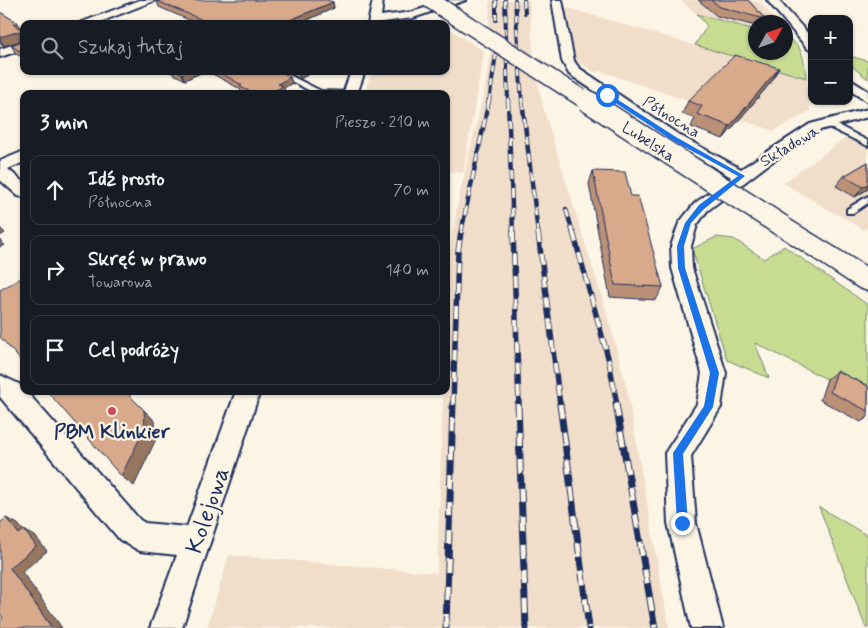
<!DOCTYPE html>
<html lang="pl">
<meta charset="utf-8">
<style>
:root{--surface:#171b24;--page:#20242c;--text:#f1f3f6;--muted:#9ea1a6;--line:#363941}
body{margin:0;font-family:Mynerve,sans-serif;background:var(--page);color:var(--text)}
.controls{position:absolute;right:15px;top:15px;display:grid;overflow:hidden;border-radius:10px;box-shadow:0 1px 4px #0004}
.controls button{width:45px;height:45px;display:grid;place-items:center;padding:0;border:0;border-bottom:1px solid var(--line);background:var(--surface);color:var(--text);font:25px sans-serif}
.compass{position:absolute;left:748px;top:15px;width:45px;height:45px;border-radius:50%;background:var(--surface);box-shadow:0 1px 4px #0004;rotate:50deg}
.stop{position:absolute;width:15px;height:15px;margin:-11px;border:4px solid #1a73e8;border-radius:50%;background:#fff}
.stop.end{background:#1a73e8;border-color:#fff;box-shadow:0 1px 5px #0008}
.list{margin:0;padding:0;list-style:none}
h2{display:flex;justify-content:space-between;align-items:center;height:65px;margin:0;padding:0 20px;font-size:21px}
h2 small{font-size:16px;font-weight:400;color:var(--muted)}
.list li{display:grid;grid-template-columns:32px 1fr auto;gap:15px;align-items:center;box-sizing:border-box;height:70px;margin:0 10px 10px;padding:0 10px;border:1px solid var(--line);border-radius:10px}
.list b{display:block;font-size:19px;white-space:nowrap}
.list p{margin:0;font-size:16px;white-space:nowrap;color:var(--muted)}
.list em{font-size:16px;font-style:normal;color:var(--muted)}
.icon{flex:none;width:28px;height:28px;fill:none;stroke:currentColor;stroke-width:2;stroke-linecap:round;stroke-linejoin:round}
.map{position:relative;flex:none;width:868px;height:628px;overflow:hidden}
.search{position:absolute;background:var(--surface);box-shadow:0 1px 4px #0004;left:20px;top:20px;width:430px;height:55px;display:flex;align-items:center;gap:12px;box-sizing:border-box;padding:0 18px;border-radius:10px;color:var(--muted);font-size:19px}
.panel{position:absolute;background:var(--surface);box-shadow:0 1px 4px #0004;left:20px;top:90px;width:430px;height:305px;border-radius:10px}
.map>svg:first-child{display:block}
</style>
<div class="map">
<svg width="868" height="628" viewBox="0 0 868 628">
<rect width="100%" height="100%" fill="#fcf5e5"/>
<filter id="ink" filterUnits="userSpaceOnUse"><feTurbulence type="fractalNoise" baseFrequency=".02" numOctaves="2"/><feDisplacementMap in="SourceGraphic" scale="10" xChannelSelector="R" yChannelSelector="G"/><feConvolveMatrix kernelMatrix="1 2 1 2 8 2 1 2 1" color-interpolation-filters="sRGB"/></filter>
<g filter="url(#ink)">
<!-- built -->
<g fill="#f1deca">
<polygon points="490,0 529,0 534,57 489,29"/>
<polygon points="681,0 748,0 761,3 777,22 756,22 755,30 697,14"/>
<polygon points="565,7 806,78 810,111 774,131 600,71 596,73 576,61"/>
<polygon points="446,27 484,51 463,173 446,171 446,94 364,94 372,71 446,71"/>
<polygon points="491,49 537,79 543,107 608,317 627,389 669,628 207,628 229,555 437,573 443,391 446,391 446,279 457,205 485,88"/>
<polygon points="854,132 868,139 868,227 864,230 783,183"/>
</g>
<!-- green -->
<g fill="#c8dc91" stroke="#728678">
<path d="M697,14L755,30L756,52H786V38C804,44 804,62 806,78L695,45L707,26Z"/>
<polygon points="849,56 868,61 868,79 849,64"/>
<polygon points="716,237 734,239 764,259 784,246 868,305 868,400 755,343 769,378 727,360 692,249"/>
<polygon points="819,507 868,536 868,628 866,628"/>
</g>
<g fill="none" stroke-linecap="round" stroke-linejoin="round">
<!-- lane casing -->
<g stroke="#1b2f5e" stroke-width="4">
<g id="lane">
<polygon points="272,71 281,71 321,91 350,92 354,94 316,94"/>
<polygon points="824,121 830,121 868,141 868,146 824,125"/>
<polygon points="868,196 868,203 853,213 847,213 847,209"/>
</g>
</g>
<!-- street casing -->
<g stroke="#1b2f5e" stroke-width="4">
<g id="street">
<polygon points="140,0 156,0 95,24 77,24"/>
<polygon points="373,0 383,0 381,16 412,12 450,0 466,0 413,18 368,24"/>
<polygon points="552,0 562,0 574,61 579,68 679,135 741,169 810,124 868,109 868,117 820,130 770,163 707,211 697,225 691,246 692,268 726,373 721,407 691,456 696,523 723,628 691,628 668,523 665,453 697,404 702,373 672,268 671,246 679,223 695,203 731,177 669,141 569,74 562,61"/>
<polygon points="767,0 778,0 812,38 812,50 808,49"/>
<polygon points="24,41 24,49 0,57 0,49"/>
<polygon points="351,71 365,71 357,94 343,94"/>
<polygon points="849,79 868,91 868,102 849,90"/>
<polygon points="24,151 24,162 8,169 24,183 24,197 18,196 0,180 0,161"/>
<polygon points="0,375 19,384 24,391 26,391 140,520 145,523 187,527 236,391 260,391 182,628 150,628 177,555 140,551 120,540 0,397"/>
</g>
</g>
<!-- secondary casing -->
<g stroke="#1b2f5e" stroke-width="3">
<polygon id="secondary" points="782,218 790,220 868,268 868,291 859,288 774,232 770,226 774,220"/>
</g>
<!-- lane -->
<use href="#lane" fill="#fcf5e5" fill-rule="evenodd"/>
<!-- street -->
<use href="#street" fill="#fcf5e5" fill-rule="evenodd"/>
<!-- secondary -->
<use href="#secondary" fill="#fcf5e5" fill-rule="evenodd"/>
<!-- rail-far3 casing -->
<g stroke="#1b2f5e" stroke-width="4">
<g id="rail-far3">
<polyline points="496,0 496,20"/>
<polyline points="505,0 508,102"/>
<polyline points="515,0 522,102"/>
<polyline points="524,0 525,13"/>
<polyline points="489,102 496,54"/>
</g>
</g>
<!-- rail-far2 casing -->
<g stroke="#1b2f5e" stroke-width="4.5">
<g id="rail-far2">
<polyline points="508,100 513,233"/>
<polyline points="522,100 538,233"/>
<polyline points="566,209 573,233"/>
<polyline points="461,233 489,100"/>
</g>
</g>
<!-- rail-far1 casing -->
<g stroke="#1b2f5e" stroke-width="5.5">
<g id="rail-far1">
<polyline points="513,232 519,405"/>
<polyline points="538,232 560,405"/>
<polyline points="573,232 609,361 617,405"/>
<polyline points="453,405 458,252 461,232"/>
</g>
</g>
<!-- rail casing -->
<g stroke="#1b2f5e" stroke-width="7">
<g id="rail">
<polyline points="518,404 526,628"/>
<polyline points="560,404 589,628"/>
<polyline points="616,404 655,628"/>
<polyline points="446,628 453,404"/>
</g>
</g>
<!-- rail-far3 -->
<use href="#rail-far3" stroke="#fcf5e5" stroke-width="2.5" stroke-dasharray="7" stroke-linecap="butt"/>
<!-- rail-far2 -->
<use href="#rail-far2" stroke="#fcf5e5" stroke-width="3" stroke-dasharray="9" stroke-linecap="butt"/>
<!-- rail-far1 -->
<use href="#rail-far1" stroke="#fcf5e5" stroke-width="4" stroke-dasharray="11" stroke-linecap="butt"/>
<!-- rail -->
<use href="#rail" stroke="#fcf5e5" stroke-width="5" stroke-dasharray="14" stroke-linecap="butt"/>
<!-- secondary-bridge-far1 casing -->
<g stroke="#1b2f5e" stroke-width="19" stroke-linecap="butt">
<polyline id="secondary-bridge-far1" points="430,0 588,102"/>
</g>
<!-- secondary-bridge casing -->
<g stroke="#1b2f5e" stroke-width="24" stroke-linecap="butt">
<polyline id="secondary-bridge" points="586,100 782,226"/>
</g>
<!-- secondary-bridge-far1 -->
<use href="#secondary-bridge-far1" stroke="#fcf5e5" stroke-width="16"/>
<!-- secondary-bridge -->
<use href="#secondary-bridge" stroke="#fcf5e5" stroke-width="21"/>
</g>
<!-- wall -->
<g fill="#ba9177" stroke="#1b2f5e">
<polygon points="698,0 748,0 765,19 763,22 756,22 756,26 717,16"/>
<polygon points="157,1 333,2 334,8 299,24 198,24 159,7"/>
<polygon points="0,12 18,23 22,30 24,31 24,58 16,54 11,45 20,42 20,41 4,46 0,43"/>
<polygon points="168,71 205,71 185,80"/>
<polygon points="207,71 280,71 290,77 292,83 284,88 285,93 283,94 243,94 241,93 240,89"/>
<polygon points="286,71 314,71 300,79"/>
<polygon points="772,81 723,139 691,127 695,118 682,114 688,101"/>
<polygon points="868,162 868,189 855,197 836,186 844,176"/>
<polygon points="593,171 631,196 663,287 656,300 610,297 589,184"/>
<polygon points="837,371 868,386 868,417 861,422 820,400 827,379"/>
</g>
<!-- shaded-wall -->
<g fill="#977661" stroke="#1b2f5e">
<polygon points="333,2 334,8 298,24 290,20"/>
<polygon points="18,23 23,31 20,31 24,40 4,46 0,39 0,37 13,24"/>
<polygon points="779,68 772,81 723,139 730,126"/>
<polygon points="187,71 205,71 185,80 182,74"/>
<polygon points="300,71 314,71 300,79 299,72"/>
<polygon points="290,77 292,83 284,88 285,93 283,94 269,94 278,84"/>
<polygon points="868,184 868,189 855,197 863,187"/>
<polygon points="0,228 5,233 0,236"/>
<polygon points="0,240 5,245 0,247"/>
<polygon points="144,410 155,421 156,439 134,486 121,476"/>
<polygon points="6,518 18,524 30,539 19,534"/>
<polygon points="24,530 35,536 47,551 22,572 62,628 52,628 10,568"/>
</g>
<!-- building -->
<g fill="#d8a98a" stroke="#1b2f5e">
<polygon points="159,0 327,0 333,2 290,20 299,24 199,24 205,21 157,1"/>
<polygon points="711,0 748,0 765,19 720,7"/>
<polygon points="0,12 18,23 13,24 24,31 24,54 11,45 20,42 20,31 0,37"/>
<polygon points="735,55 779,68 730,126 697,114 702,106 688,101"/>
<polygon points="178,71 187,71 182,74"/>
<polygon points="217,71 280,71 290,77 278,84 283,86 269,94 254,94 239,86 242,85"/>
<polygon points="868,162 868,184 863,187 844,176"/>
<polygon points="593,171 625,172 631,196 638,196 663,287 615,285"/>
<polygon points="23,277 24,278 24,364 0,337 0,290"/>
<polygon points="837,371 868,386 868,411 830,392"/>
<polygon points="47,391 125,391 144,410 145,428 121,476"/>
<polygon points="6,518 19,534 24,530 36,546 10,568 52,628 0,628 0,621 3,618 0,614 0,523"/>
</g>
</g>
<!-- route -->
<polygon fill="#1a73e8" points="605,94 609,94 676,137 745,176 704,209 691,223 684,246 685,268 719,373 713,407 683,454 688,523 682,528 677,523 673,453 704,406 710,373 678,268 677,246 685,223 699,205 738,176 672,140 605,96"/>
<!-- markers -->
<circle fill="#d1495b" stroke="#fcf5e5" stroke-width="2" cx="112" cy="411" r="5"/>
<g text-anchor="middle" stroke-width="4.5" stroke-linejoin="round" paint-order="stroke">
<!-- far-street labels -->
<g font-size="16" fill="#1b2f5e" stroke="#fcf5e5">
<text transform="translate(672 116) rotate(32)" y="6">Północna</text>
<text transform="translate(649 141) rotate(33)" y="6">Lubelska</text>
<text transform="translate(789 145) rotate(-31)" y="6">Składowa</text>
</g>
<!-- poi labels -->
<g font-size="20" font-weight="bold" fill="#1b2f5e" stroke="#fcf5e5">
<text x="112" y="438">PBM Klinkier</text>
</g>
<!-- near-street labels -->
<g font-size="24" fill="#1b2f5e" stroke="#fcf5e5">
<text transform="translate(207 510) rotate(-71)" y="8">Kolejowa</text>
</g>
</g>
</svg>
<div class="controls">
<button>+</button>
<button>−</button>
</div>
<svg class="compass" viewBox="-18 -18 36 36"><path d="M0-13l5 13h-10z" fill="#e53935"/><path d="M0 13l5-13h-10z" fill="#9ea1a6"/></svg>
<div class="stop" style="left:607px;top:95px"></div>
<div class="stop end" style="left:682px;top:523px"></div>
<div class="search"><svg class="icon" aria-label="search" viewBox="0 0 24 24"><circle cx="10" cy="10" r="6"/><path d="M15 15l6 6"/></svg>Szukaj tutaj</div>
<section class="panel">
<h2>3 min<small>Pieszo · 210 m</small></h2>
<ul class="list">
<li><svg class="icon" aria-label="ahead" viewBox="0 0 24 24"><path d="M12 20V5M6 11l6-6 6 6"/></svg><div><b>Idź prosto</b><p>Północna</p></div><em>70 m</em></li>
<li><svg class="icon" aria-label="right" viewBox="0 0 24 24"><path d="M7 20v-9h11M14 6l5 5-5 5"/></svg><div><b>Skręć w prawo</b><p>Towarowa</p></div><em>140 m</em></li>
<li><svg class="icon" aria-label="arrive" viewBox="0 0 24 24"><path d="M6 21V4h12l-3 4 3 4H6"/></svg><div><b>Cel podróży</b></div></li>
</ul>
</section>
</div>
